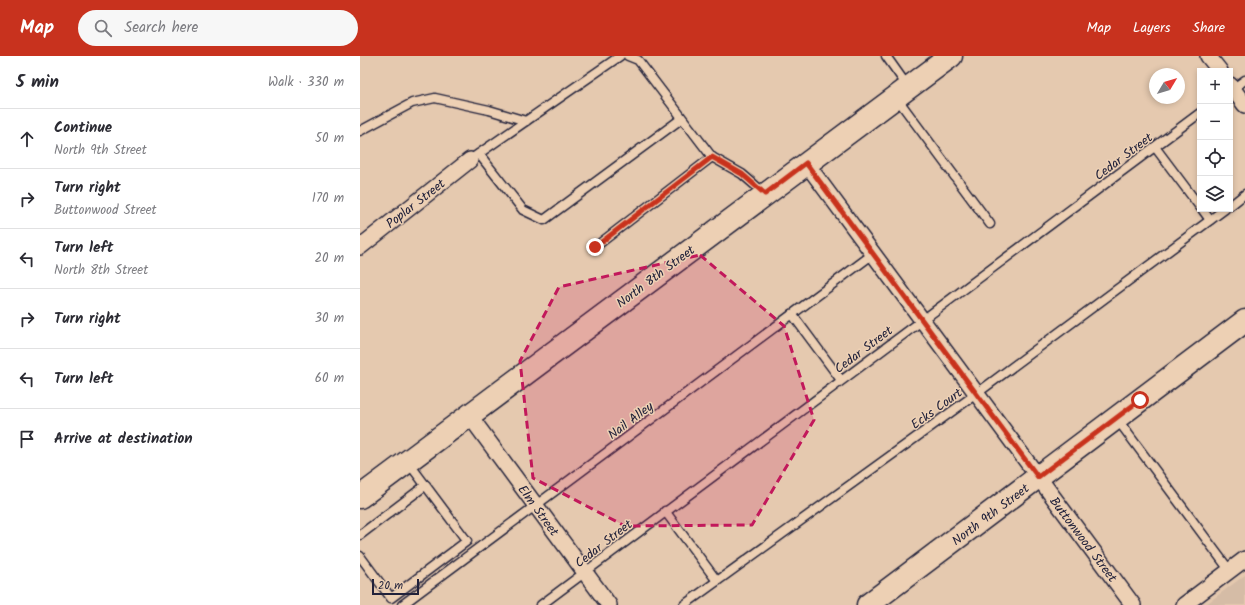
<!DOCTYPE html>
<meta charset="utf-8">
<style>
:root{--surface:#fff;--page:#f7f7f7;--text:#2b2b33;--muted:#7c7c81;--line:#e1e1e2;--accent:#c8321e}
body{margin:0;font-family:Kalam,sans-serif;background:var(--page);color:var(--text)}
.controls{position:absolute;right:12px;top:12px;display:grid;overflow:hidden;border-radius:0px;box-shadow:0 2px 6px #0003}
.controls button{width:36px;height:36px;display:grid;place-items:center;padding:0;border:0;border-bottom:1px solid var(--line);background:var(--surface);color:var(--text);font:20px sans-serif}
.compass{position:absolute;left:789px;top:12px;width:36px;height:36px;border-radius:50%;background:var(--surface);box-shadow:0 2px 6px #0003;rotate:52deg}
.scale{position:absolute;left:12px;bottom:10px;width:47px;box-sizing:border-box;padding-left:4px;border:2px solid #22223b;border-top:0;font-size:11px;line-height:14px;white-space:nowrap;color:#22223b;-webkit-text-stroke:3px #edd0b4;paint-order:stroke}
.stop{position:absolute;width:12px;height:12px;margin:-9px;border:3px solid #c8321e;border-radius:50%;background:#fff}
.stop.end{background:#c8321e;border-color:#fff;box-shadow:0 1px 4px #0008}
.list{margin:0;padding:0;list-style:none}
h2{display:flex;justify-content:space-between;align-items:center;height:52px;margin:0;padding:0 16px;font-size:17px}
h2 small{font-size:13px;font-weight:400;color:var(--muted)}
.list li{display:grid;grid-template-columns:26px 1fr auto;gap:12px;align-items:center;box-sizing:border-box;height:60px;padding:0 16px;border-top:1px solid var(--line)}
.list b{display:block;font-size:15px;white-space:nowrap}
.list p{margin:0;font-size:13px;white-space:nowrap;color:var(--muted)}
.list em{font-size:13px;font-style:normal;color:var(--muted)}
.icon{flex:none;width:22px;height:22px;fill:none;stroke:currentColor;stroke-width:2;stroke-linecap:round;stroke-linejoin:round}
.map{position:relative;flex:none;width:885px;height:549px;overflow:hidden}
header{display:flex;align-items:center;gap:24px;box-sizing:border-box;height:56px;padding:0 20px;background:var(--accent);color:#fff}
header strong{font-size:19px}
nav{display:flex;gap:22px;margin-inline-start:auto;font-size:14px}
.search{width:280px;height:36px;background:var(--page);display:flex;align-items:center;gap:10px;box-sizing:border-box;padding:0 14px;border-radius:22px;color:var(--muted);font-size:15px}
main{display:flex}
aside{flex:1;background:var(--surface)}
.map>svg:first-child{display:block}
</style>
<header>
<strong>Map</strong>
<div class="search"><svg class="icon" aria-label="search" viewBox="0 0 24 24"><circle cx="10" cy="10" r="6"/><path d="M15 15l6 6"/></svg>Search here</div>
<nav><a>Map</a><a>Layers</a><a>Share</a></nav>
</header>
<main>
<aside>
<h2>5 min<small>Walk · 330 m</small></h2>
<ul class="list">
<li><svg class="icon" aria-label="ahead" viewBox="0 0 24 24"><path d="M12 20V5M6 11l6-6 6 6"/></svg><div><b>Continue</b><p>North 9th Street</p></div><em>50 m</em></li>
<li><svg class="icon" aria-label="right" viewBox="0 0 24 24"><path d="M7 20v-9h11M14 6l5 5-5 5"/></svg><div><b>Turn right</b><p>Buttonwood Street</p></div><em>170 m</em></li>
<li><svg class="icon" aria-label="left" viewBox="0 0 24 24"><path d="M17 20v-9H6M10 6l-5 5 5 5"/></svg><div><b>Turn left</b><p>North 8th Street</p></div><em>20 m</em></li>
<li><svg class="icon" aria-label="right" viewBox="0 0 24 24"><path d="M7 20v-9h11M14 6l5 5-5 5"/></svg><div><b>Turn right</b></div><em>30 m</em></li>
<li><svg class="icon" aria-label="left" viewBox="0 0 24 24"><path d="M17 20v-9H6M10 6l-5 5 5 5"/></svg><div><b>Turn left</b></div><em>60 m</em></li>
<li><svg class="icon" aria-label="arrive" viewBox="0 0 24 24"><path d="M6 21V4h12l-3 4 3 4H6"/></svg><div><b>Arrive at destination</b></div></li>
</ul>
</aside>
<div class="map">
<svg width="885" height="549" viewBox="0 0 885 549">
<rect width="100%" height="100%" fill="#e5c9af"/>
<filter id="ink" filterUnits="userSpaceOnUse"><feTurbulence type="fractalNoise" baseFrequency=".025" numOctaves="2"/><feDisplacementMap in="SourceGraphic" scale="8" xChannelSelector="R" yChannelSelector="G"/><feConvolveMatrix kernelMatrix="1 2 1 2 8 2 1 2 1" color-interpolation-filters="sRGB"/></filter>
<g filter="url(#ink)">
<!-- built -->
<polygon fill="#d5bca6" points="885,519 885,549 845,549"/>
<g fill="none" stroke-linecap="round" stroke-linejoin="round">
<!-- service casing -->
<g stroke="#22223b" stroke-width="11">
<g id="service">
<polyline points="268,0 278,4 352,101"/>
<polyline points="526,0 548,31"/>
<polyline points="871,34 885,24"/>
<polyline points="536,41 630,168"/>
<polyline points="0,75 52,47 75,42 129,54 166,65"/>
<polyline points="795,91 840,151"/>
<polyline points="119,98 163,154 184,164 321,63"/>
<polyline points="114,101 260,0"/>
<polyline points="870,150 885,138"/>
<polyline points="842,153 850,164"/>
<polyline points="235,191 352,101 382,118 404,137"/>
<polyline points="432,258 481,324"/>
<polyline points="757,363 870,515"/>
<polyline points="305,455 357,525"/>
<polyline points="0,479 66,429"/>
<polyline points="0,500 31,542 107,485 48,406"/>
<polyline points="42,549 513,198"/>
<polyline points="181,549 840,57"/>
<polyline points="324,549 616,338 865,153"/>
</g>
</g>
<!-- minor casing -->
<g stroke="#22223b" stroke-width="18">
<g id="minor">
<polyline points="848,0 860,15"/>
<polyline points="870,29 885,49"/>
<polyline points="446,107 773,549"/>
<polyline points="0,191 110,104"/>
<polyline points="109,359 249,549"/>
<polyline points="824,549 885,503"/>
</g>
</g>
<!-- secondary casing -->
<g stroke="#22223b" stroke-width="25">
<g id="secondary">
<polyline points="0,441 591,0"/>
<polyline points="508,549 885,265"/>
</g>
</g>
<!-- service -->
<use href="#service" stroke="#edd0b4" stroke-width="8"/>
<!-- minor -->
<use href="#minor" stroke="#edd0b4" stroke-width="15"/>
<!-- secondary -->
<use href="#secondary" stroke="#edd0b4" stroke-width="22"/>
</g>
</g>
<g fill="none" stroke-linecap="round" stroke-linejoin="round" filter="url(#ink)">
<!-- route -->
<polyline stroke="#c8321e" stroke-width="5" points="235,191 352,101 382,118 405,138 446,107 678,421 780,344"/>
</g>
<!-- marked area -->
<path fill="#c2185b" fill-opacity="0.2" stroke="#c2185b" stroke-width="3" stroke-dasharray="8 5" stroke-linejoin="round" d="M340,199L424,270L454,364L392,469L265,470L173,422L160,305L199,231Z"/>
<g text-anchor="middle" stroke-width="3" stroke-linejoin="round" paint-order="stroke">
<!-- street labels -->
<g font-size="13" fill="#22223b" stroke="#edd0b4">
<text transform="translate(763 100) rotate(-37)" y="5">Cedar Street</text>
<text transform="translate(55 147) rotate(-38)" y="5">Poplar Street</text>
<text transform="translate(295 220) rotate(-37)" y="5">North 8th Street</text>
<text transform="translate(503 293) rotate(-37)" y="5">Cedar Street</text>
<text transform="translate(576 352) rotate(-36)" y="5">Ecks Court</text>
<text transform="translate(270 364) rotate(-37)" y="5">Nail Alley</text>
<text transform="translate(179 454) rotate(54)" y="5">Elm Street</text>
<text transform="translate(630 458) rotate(-37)" y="5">North 9th Street</text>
<text transform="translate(724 483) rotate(53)" y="5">Buttonwood Street</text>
<text transform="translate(243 487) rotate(-38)" y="5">Cedar Street</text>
</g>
</g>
</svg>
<div class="controls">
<button>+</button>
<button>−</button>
<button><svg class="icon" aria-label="locate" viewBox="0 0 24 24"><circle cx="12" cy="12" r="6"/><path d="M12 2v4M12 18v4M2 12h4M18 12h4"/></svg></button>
<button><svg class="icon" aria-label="layers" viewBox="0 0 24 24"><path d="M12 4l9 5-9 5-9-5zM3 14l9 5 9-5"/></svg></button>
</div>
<svg class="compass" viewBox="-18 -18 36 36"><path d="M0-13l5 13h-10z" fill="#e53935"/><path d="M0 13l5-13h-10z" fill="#7c7c81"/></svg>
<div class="scale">20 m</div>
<div class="stop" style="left:780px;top:344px"></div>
<div class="stop end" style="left:235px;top:191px"></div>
</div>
</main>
